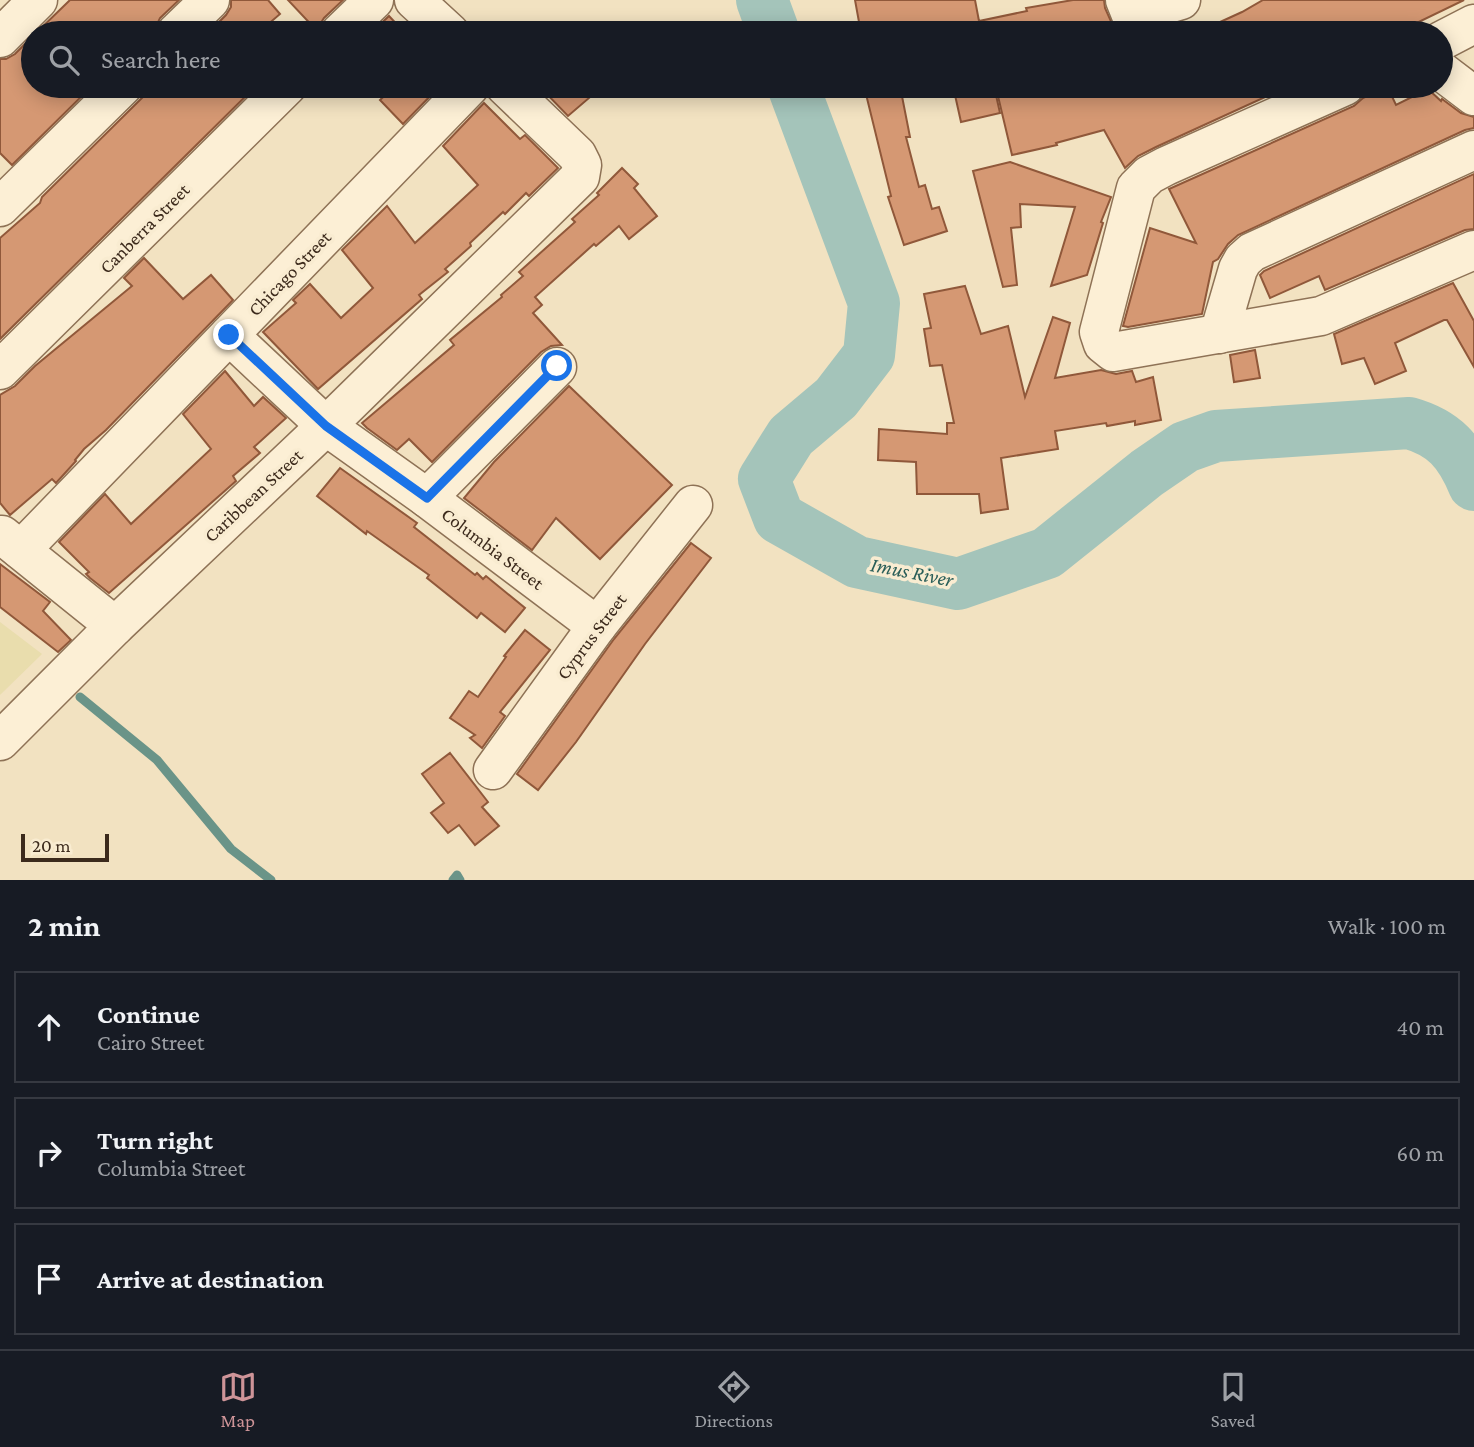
<!DOCTYPE html>
<meta charset="utf-8">
<style>
:root{--surface:#171b24;--page:#20242c;--text:#f1f3f6;--muted:#9ea1a6;--line:#363941;--accent:#ce9498}
body{margin:0;font-family:"Crimson Pro",serif;background:var(--page);color:var(--text)}
.scale{position:absolute;left:21px;bottom:18px;width:88px;box-sizing:border-box;padding-left:7px;border:4px solid #3c2a1c;border-top:0;font-size:19px;line-height:24px;white-space:nowrap;color:#3c2a1c;-webkit-text-stroke:5px #f9ecd1;paint-order:stroke}
.stop{position:absolute;width:21px;height:21px;margin:-16px;border:5px solid #1a73e8;border-radius:50%;background:#fff}
.stop.end{background:#1a73e8;border-color:#fff;box-shadow:0 2px 7px #0008}
.list{margin:0;padding:0;list-style:none}
h2{display:flex;justify-content:space-between;align-items:center;height:91px;margin:0;padding:0 28px;font-size:30px}
h2 small{font-size:23px;font-weight:400;color:var(--muted)}
.list li{display:grid;grid-template-columns:46px 1fr auto;gap:21px;align-items:center;box-sizing:border-box;height:112px;margin:0 14px 14px;padding:0 14px;border:2px solid var(--line);border-radius:0px}
.list b{display:block;font-size:26px;white-space:nowrap}
.list p{margin:0;font-size:23px;white-space:nowrap;color:var(--muted)}
.list em{font-size:23px;font-style:normal;color:var(--muted)}
.icon{flex:none;width:38px;height:38px;fill:none;stroke:currentColor;stroke-width:2;stroke-linecap:round;stroke-linejoin:round}
.map{position:relative;flex:none;width:1474px;height:880px;overflow:hidden}
.search{position:absolute;background:var(--surface);box-shadow:0 4px 18px #0003;left:21px;right:21px;top:21px;height:77px;display:flex;align-items:center;gap:18px;box-sizing:border-box;padding:0 24px;border-radius:38px;color:var(--muted);font-size:26px}
.sheet{height:469px;background:var(--surface)}
nav{display:flex;justify-content:space-around;align-items:center;box-sizing:border-box;height:98px;border-top:2px solid var(--line);background:var(--surface);font-size:19px;color:var(--muted)}
nav a{display:grid;justify-items:center;gap:4px}
nav .on{color:var(--accent)}
.map>svg:first-child{display:block}
</style>
<div class="map">
<svg width="1474" height="880" viewBox="0 0 1474 880">
<rect width="100%" height="100%" fill="#f2e2c1"/>
<!-- farmland -->
<polygon fill="#e9ddad" points="0,622 42,654 0,695"/>
<g fill="none" stroke-linecap="round" stroke-linejoin="round">
<!-- stream -->
<g stroke="#6a9488" stroke-width="9">
<polyline points="80,697 157,760 231,849 271,880"/>
<polyline points="453,880 457,875 460,880"/>
</g>
<!-- river -->
<g stroke="#a4c4ba" stroke-width="52">
<polyline points="762,0 774,33"/>
<path d="M793,86L874,303L869,355L836,398L791,436L764,479L779,518L857,562L958,584L1047,553L1147,473L1185,447L1216,436L1409,423C1444,433 1460,451 1474,485"/>
</g>
</g>
<!-- building -->
<g fill="#d59873" stroke="#90583a" stroke-width="2">
<polygon points="70,0 179,0 160,18 153,33 36,33"/>
<polygon points="231,0 268,0 280,14 258,33 213,33 211,30 226,15 231,7"/>
<polygon points="288,0 343,0 324,18 319,26 319,33"/>
<polygon points="855,0 975,0 979,21 1027,11 1026,8 1073,0 1104,0 1105,8 1114,28 1098,33 861,33"/>
<polygon points="1263,0 1464,0 1396,33 1196,33 1242,12"/>
<polygon points="389,16 405,33 371,33"/>
<polygon points="33,36 33,86 82,86 87,91 12,165 0,153 0,59 6,59 15,54"/>
<polygon points="154,86 256,86 0,339 0,238 40,203 42,197"/>
<polygon points="395,86 440,86 403,124 380,100"/>
<polygon points="539,86 579,86 589,98 568,116"/>
<polygon points="864,86 900,86 910,137 906,137 919,187 925,185 932,209 939,207 947,231 904,245 888,197 891,196"/>
<polygon points="953,86 994,86 1000,113 961,122"/>
<polygon points="1021,86 1289,86 1156,147 1138,156 1125,168 1104,130 1056,143 1057,145 1012,155 997,92"/>
<polygon points="1387,86 1396,105 1428,89 1441,101 1442,99 1461,113 1474,117 1474,128 1465,130 1238,235 1228,244 1218,259 1213,262 1202,314 1128,327 1123,326 1150,228 1196,243 1169,189 1354,106 1363,98"/>
<polygon points="484,103 520,139 525,135 558,168 529,196 526,193 505,214 503,212 470,243 471,246 445,269 448,272 419,295 422,299 318,389 263,332 296,303 293,300 310,284 341,318 373,288 342,250 387,206 415,243 478,185 443,146"/>
<polygon points="1010,162 1111,197 1101,222 1103,223 1087,275 1051,286 1075,207 1020,204 1021,227 1011,228 1017,285 1003,287 973,171"/>
<polygon points="622,168 638,184 634,188 657,216 629,239 619,226 596,246 594,244 535,297 542,305 533,313 562,345 551,346 541,352 432,462 409,439 397,450 367,428 362,423 454,345 450,340 502,297 501,295 523,276 519,272 575,222 572,219 599,195 597,193"/>
<polygon points="1474,174 1474,229 1465,230 1325,290 1319,276 1270,298 1260,275 1264,271"/>
<polygon points="144,258 183,299 211,275 233,300 106,430 84,449 75,460 76,461 56,483 52,479 10,515 0,503 0,395 15,386 35,366 132,286 124,278"/>
<polygon points="1453,283 1474,321 1474,367 1447,320 1444,320 1395,343 1406,371 1375,384 1364,358 1342,364 1334,334"/>
<polygon points="965,286 981,334 1008,326 1025,397 1053,317 1070,323 1055,378 1101,370 1116,374 1132,371 1136,382 1153,377 1161,420 1135,425 1135,421 1107,426 1106,423 1055,431 1058,449 1001,458 1008,509 981,513 979,494 917,494 916,462 878,460 879,429 947,434 947,423 954,423 942,365 930,366 924,329 931,328 924,294"/>
<polygon points="1255,350 1260,378 1234,382 1230,355"/>
<polygon points="225,371 254,406 263,397 286,418 254,447 260,453 233,476 236,481 109,593 90,578 86,574 89,572 59,542 105,494 131,524 211,449 183,414"/>
<polygon points="569,386 672,485 600,559 556,518 532,550 464,498 494,462"/>
<polygon points="340,468 417,523 414,527 475,575 477,573 483,579 486,576 525,608 505,632 481,613 477,618 427,578 429,575 367,531 366,534 317,496"/>
<polygon points="691,543 711,558 645,644 576,742 538,790 517,774 614,639"/>
<polygon points="0,564 50,602 43,611 71,640 58,652 0,607"/>
<polygon points="525,630 550,650 500,712 505,716 482,748 470,738 475,735 450,718 469,691 478,697 506,657 504,656"/>
<polygon points="450,753 488,802 482,807 499,826 475,845 459,825 448,833 431,813 444,803 422,774"/>
</g>
<g fill="none" stroke-linecap="round" stroke-linejoin="round">
<!-- minor casing -->
<g stroke="#8e7256" stroke-width="41">
<g id="minor">
<polyline points="414,0 450,33"/>
<polyline points="1125,0 1131,15 1181,0"/>
<polyline points="176,33 210,0"/>
<polyline points="340,33 374,0"/>
<polyline points="0,38 38,0"/>
<polyline points="1441,41 1474,24"/>
<polyline points="1441,71 1474,96"/>
<polyline points="1345,86 1166,166 1149,175 1136,188 1099,332 1103,344 1113,352 1321,316 1474,250"/>
<polyline points="0,207 123,86"/>
<polyline points="1219,334 1238,269 1243,260 1252,252 1474,150"/>
<polyline points="229,335 326,426 427,498 597,626"/>
<polyline points="0,370 287,86"/>
<polyline points="427,498 557,367"/>
<polyline points="2,535 115,626"/>
<polyline points="21,550 470,86"/>
<polyline points="0,741 115,626 326,426 580,177 582,165 577,155 505,86"/>
<polyline points="493,770 597,626 693,505"/>
</g>
</g>
<!-- minor -->
<use href="#minor" stroke="#fcefd5" stroke-width="38"/>
</g>
<g fill="none" stroke-linecap="round" stroke-linejoin="round">
<!-- route -->
<polyline stroke="#1a73e8" stroke-width="9" points="229,335 326,426 427,498 557,366"/>
</g>
<g text-anchor="middle" stroke-width="7" stroke-linejoin="round" paint-order="stroke">
<!-- street labels -->
<g font-size="19" fill="#3c2a1c" stroke="#f9ecd1">
<text transform="translate(144 228) rotate(-45)" y="7">Canberra Street</text>
<text transform="translate(289 273) rotate(-46)" y="7">Chicago Street</text>
<text transform="translate(253 495) rotate(-43)" y="7">Caribbean Street</text>
<text transform="translate(493 548) rotate(37)" y="7">Columbia Street</text>
<text transform="translate(591 636) rotate(-53)" y="7">Cyprus Street</text>
</g>
<!-- water labels -->
<g font-size="21" font-style="italic" fill="#2a5e58" stroke="#f9ecd1">
<text transform="translate(912 572) rotate(11)" y="7">Imus River</text>
</g>
</g>
</svg>
<div class="scale">20 m</div>
<div class="stop" style="left:557px;top:366px"></div>
<div class="stop end" style="left:229px;top:335px"></div>
<div class="search"><svg class="icon" aria-label="search" viewBox="0 0 24 24"><circle cx="10" cy="10" r="6"/><path d="M15 15l6 6"/></svg>Search here</div>
</div>
<section class="sheet">
<h2>2 min<small>Walk · 100 m</small></h2>
<ul class="list">
<li><svg class="icon" aria-label="ahead" viewBox="0 0 24 24"><path d="M12 20V5M6 11l6-6 6 6"/></svg><div><b>Continue</b><p>Cairo Street</p></div><em>40 m</em></li>
<li><svg class="icon" aria-label="right" viewBox="0 0 24 24"><path d="M7 20v-9h11M14 6l5 5-5 5"/></svg><div><b>Turn right</b><p>Columbia Street</p></div><em>60 m</em></li>
<li><svg class="icon" aria-label="arrive" viewBox="0 0 24 24"><path d="M6 21V4h12l-3 4 3 4H6"/></svg><div><b>Arrive at destination</b></div></li>
</ul>
</section>
<nav>
<a class="on"><svg class="icon" aria-label="map" viewBox="0 0 24 24"><path d="M3 6l6-2 6 2 6-2v14l-6 2-6-2-6 2zM9 4v14M15 6v14"/></svg>Map</a>
<a><svg class="icon" aria-label="directions" viewBox="0 0 24 24"><path d="M12 3l9 9-9 9-9-9zM9 14v-3h6M13 9l2 2-2 2"/></svg>Directions</a>
<a><svg class="icon" aria-label="saved" viewBox="0 0 24 24"><path d="M7 4h10v16l-5-4-5 4z"/></svg>Saved</a>
</nav>
